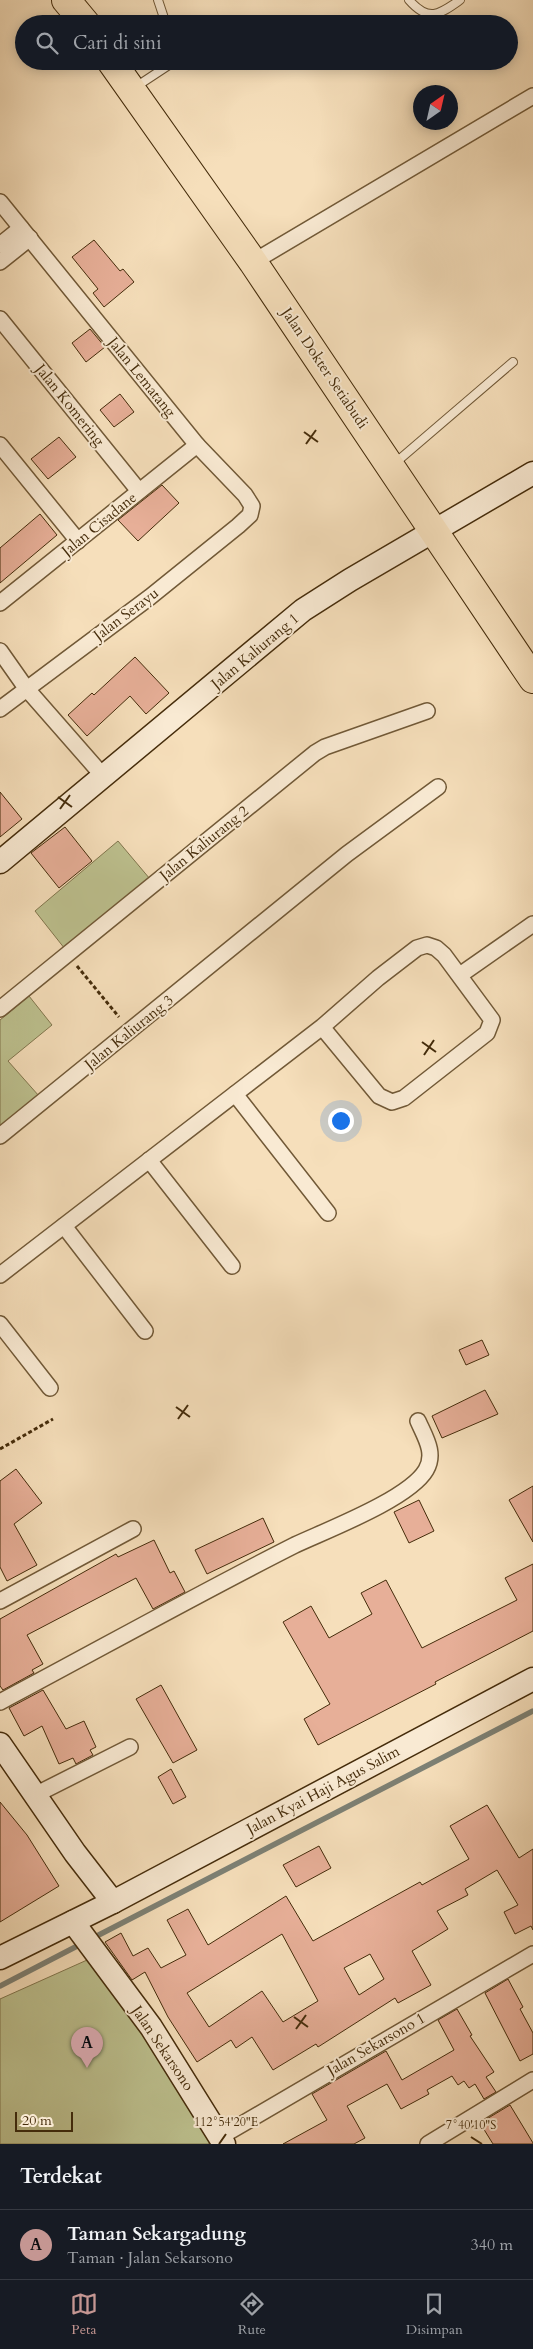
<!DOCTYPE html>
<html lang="id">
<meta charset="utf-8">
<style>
:root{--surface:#171b24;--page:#242831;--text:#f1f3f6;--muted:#9ea1a6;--line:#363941;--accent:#c59692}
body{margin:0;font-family:Cardo,serif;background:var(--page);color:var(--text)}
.compass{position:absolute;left:413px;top:85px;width:45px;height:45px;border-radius:50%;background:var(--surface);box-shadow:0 2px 12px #0003;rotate:34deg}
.scale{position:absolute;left:15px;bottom:12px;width:58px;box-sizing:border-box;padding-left:5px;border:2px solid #452c0b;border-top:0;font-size:14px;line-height:18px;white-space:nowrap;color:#452c0b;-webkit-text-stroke:4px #f9ead3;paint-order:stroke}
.you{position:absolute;left:340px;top:1120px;width:18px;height:18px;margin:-12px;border:4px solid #fff;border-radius:50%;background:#1a73e8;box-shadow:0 0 0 8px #1a73e833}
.badge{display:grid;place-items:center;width:32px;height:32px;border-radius:50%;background:var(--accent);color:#111;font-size:16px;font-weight:700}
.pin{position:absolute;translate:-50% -41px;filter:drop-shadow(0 1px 2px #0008)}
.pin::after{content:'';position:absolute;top:26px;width:18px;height:15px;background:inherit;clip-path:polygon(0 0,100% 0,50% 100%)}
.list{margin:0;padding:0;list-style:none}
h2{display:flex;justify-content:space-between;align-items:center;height:65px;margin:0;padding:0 20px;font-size:21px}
h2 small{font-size:16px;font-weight:400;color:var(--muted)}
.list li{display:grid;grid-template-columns:32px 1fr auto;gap:15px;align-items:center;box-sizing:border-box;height:70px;padding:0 20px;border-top:1px solid var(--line)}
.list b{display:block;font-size:19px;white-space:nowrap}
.list p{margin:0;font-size:16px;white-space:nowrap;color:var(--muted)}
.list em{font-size:16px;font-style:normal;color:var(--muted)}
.icon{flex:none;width:28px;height:28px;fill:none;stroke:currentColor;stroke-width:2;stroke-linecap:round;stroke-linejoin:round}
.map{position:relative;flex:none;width:533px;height:2144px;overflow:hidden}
.search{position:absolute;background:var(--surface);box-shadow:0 2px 12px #0003;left:15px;right:15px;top:15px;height:55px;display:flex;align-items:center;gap:12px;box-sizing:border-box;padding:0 18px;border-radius:28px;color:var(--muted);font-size:19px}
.sheet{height:135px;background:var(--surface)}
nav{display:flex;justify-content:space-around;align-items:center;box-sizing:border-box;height:70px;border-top:1px solid var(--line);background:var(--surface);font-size:14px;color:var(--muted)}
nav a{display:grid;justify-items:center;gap:2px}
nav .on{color:var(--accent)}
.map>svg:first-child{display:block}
</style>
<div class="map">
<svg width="533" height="2144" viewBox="0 0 533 2144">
<rect width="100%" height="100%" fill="#f6dfbb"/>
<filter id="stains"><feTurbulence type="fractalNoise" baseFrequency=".004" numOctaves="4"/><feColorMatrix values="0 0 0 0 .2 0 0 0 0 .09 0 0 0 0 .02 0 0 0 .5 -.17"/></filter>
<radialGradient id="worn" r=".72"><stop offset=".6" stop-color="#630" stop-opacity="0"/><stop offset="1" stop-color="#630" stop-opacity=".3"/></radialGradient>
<!-- green -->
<g fill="#bdc18f" stroke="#81764d">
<polygon points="118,841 150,879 65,949 35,911"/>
<polygon points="29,996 52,1025 8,1061 39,1096 0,1128 0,1020"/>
<polygon points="96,1956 220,2137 208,2144 0,2144 0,1999"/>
</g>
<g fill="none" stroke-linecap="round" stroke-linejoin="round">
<!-- stream -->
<g stroke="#7d8175" stroke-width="5.5">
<polyline points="91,1939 533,1711"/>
<polyline points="0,1986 83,1943"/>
</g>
</g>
<!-- building -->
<g fill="#e7af98" stroke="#452c0b" fill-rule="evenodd">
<polygon points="94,240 120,271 123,269 134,282 104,307 93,293 98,289 72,257"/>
<polygon points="90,329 105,347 86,362 72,343"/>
<polygon points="120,394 134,412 114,427 100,410"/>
<polygon points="59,437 76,457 48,479 31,459"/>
<polygon points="162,485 179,503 138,541 118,520"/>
<polygon points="40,514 57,535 0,583 0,548"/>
<polygon points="135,657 169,693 146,714 130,696 87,736 68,715 92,693 94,695"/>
<polygon points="0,792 22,819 0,837"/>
<polygon points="65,827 92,861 59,888 31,853"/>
<polygon points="482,1340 489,1355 466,1365 459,1350"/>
<polygon points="485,1390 498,1414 442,1438 432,1416"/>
<polygon points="16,1469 42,1503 14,1524 37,1565 7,1581 0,1567 0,1481"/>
<polygon points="533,1486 533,1542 509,1500"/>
<polygon points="419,1500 434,1531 409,1543 394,1512"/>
<polygon points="263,1518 274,1542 207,1574 195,1550"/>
<polygon points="154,1540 170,1573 174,1571 185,1592 153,1609 136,1578 27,1635 43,1664 32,1670 34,1673 3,1690 0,1686 0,1619 116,1554 118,1557"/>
<polygon points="533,1564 533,1631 435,1682 436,1684 318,1745 304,1719 330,1704 283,1622 311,1606 329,1638 372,1614 361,1593 386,1580 422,1648 517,1600 505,1578"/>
<polygon points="161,1685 197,1750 173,1763 136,1699"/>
<polygon points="43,1690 66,1729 84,1721 96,1747 90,1750 93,1755 76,1764 73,1758 59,1764 42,1726 24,1736 9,1708"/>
<polygon points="171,1769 186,1797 173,1804 158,1777"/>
<polygon points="0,1802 27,1835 59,1886 0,1922"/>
<path d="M487,1805L519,1858L533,1849V1930L531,1926L515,1934L504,1912L518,1905L497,1870L465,1889L468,1895L437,1911L448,1929L412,1951L431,1985L398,2003L395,1998L318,2047L316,2044L273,2070L252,2037L236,2048L231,2040L197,2062L168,2017L145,1972L132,1980L105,1942L121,1933L133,1956L148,1948L161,1968L186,1955L167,1920L188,1909L208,1945L286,1896L313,1941L420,1882L422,1885L469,1859L450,1826ZM282,1934L318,2001L283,2022L262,1991L209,2027L187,1993ZM370,1954L384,1979L359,1995L344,1968Z"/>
<polygon points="319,1846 331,1868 296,1887 283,1865"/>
<polygon points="508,1979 523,2007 520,2009 533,2033 533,2054 520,2061 485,1993"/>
<polygon points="457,2009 472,2035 470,2036 494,2072 486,2077 496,2092 484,2099 475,2084 469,2088 464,2081 458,2085 452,2076 427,2090 429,2094 401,2109 387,2084 347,2106 365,2138 354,2144 283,2144 327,2120 312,2094 386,2051 402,2080 454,2050 438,2020"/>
<polygon points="510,2105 533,2143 533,2144 493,2144 480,2123"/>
</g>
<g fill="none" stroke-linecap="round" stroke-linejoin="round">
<!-- lane casing -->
<g stroke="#715937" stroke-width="10">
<g id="lane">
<polyline points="158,0 166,24"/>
<path d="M409,0C429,23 440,14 460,0"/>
<polyline points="134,88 175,61"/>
<polyline points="394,464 513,362"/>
</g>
</g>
<!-- street casing -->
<g stroke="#715937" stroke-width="18">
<g id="street">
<polyline points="0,202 197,445 245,495 252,506 250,515 238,526 150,597 0,709"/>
<polyline points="0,245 21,228"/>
<polyline points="0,262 30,238"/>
<polyline points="253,262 533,96"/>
<polyline points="0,319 139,491"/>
<polyline points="0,445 78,541"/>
<polyline points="0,603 197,445"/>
<polyline points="0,651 26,688 104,777"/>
<polyline points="460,975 533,924"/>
<polyline points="0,1009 315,753 325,747 427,711"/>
<polyline points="235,1094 328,1213"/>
<polyline points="0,1136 347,854 438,787"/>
<polyline points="149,1160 232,1266"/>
<polyline points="64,1226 145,1331"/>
<polyline points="0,1275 322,1027 378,978 417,948 427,945 436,948 444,955 492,1020 487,1033 404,1098 392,1102 379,1096 322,1027"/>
<polyline points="0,1324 50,1388"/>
<polyline points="0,1601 133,1529"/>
<path d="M0,1702C98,1650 196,1595 295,1545C327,1530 409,1499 426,1470C436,1453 425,1437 418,1421"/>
<polyline points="35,1795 130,1747"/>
<polyline points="220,2137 533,1954"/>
<polyline points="428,2144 533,2080"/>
</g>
</g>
<!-- secondary casing -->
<g stroke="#452c0b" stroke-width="25">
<g id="secondary">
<polyline points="0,862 303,610 350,580 533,473"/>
<polyline points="0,1744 75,1853 113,1902"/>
<polyline points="73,1922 151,2027 224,2144"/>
<polyline points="0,1958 113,1902 533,1679"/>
</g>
</g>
<!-- highway casing -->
<g stroke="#452c0b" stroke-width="30">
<g id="highway">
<polyline points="66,0 86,24"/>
<polyline points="111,61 253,262 533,679"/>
</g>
</g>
<!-- path -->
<g stroke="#452c0b" stroke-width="3" stroke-dasharray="4 2.5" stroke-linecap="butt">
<polyline points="77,966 119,1017"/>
<polyline points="0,1449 53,1419"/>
</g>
<!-- lane -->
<use href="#lane" stroke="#f9ead3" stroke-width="8"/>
<!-- street -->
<use href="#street" stroke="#f9ead3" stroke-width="15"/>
<!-- secondary -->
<use href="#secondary" stroke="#f9ead3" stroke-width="22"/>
<!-- highway -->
<use href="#highway" stroke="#f6dfbb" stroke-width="28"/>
</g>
<!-- ticks -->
<path fill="none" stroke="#452c0b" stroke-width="2" d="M304,432L318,442M306,444L316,430M58,797L72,807M60,809L70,795M422,1042L436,1052M424,1055L434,1040M176,1407L190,1417M178,1419L188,1405M294,2017L308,2027M296,2029L306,2015M471,2137L482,2144M219,2144L226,2134"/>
<g text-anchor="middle" stroke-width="4" stroke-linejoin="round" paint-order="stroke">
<!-- street labels -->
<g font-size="15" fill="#452c0b" stroke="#f9ead3">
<text transform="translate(325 368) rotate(56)" y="5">Jalan Dokter Setiabudi</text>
<text transform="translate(142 377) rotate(51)" y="5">Jalan Lematang</text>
<text transform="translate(70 405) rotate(51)" y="5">Jalan Komering</text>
<text transform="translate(99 524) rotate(-39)" y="5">Jalan Cisadane</text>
<text transform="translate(126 614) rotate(-37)" y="5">Jalan Serayu</text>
<text transform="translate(255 651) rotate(-40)" y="5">Jalan Kaliurang 1</text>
<text transform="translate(204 843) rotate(-39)" y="5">Jalan Kaliurang 2</text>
<text transform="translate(129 1032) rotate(-39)" y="5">Jalan Kaliurang 3</text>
<text transform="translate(323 1790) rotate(-28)" y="5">Jalan Kyai Haji Agus Salim</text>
<text transform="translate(376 2044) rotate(-30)" y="5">Jalan Sekarsono 1</text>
<text transform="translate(163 2048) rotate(56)" y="5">Jalan Sekarsono</text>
</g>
</g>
<g font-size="12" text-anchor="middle" fill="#452c0b" stroke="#f9ead3" stroke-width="4" stroke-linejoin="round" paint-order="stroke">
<text x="226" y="2126">112°54'20"E</text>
<text x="471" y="2129">7°40'10"S</text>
</g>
<rect width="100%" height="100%" filter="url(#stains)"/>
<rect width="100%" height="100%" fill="url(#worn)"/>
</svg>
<svg class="compass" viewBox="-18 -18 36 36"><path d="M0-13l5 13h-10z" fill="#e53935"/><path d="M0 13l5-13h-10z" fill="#9ea1a6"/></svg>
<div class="scale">20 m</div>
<div class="you"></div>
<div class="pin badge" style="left:87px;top:2068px">A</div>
<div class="search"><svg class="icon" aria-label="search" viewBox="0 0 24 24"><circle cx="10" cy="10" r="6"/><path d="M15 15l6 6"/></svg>Cari di sini</div>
</div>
<section class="sheet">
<h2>Terdekat<small></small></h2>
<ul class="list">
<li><span class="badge">A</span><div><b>Taman Sekargadung</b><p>Taman · Jalan Sekarsono</p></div><em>340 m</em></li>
</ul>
</section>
<nav>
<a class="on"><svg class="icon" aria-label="map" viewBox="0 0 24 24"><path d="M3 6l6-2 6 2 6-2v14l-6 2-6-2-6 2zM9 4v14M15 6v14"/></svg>Peta</a>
<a><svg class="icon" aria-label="directions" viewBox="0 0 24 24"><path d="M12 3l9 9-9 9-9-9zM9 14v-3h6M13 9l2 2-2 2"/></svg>Rute</a>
<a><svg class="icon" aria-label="saved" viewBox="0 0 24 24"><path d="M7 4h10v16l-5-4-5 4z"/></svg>Disimpan</a>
</nav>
